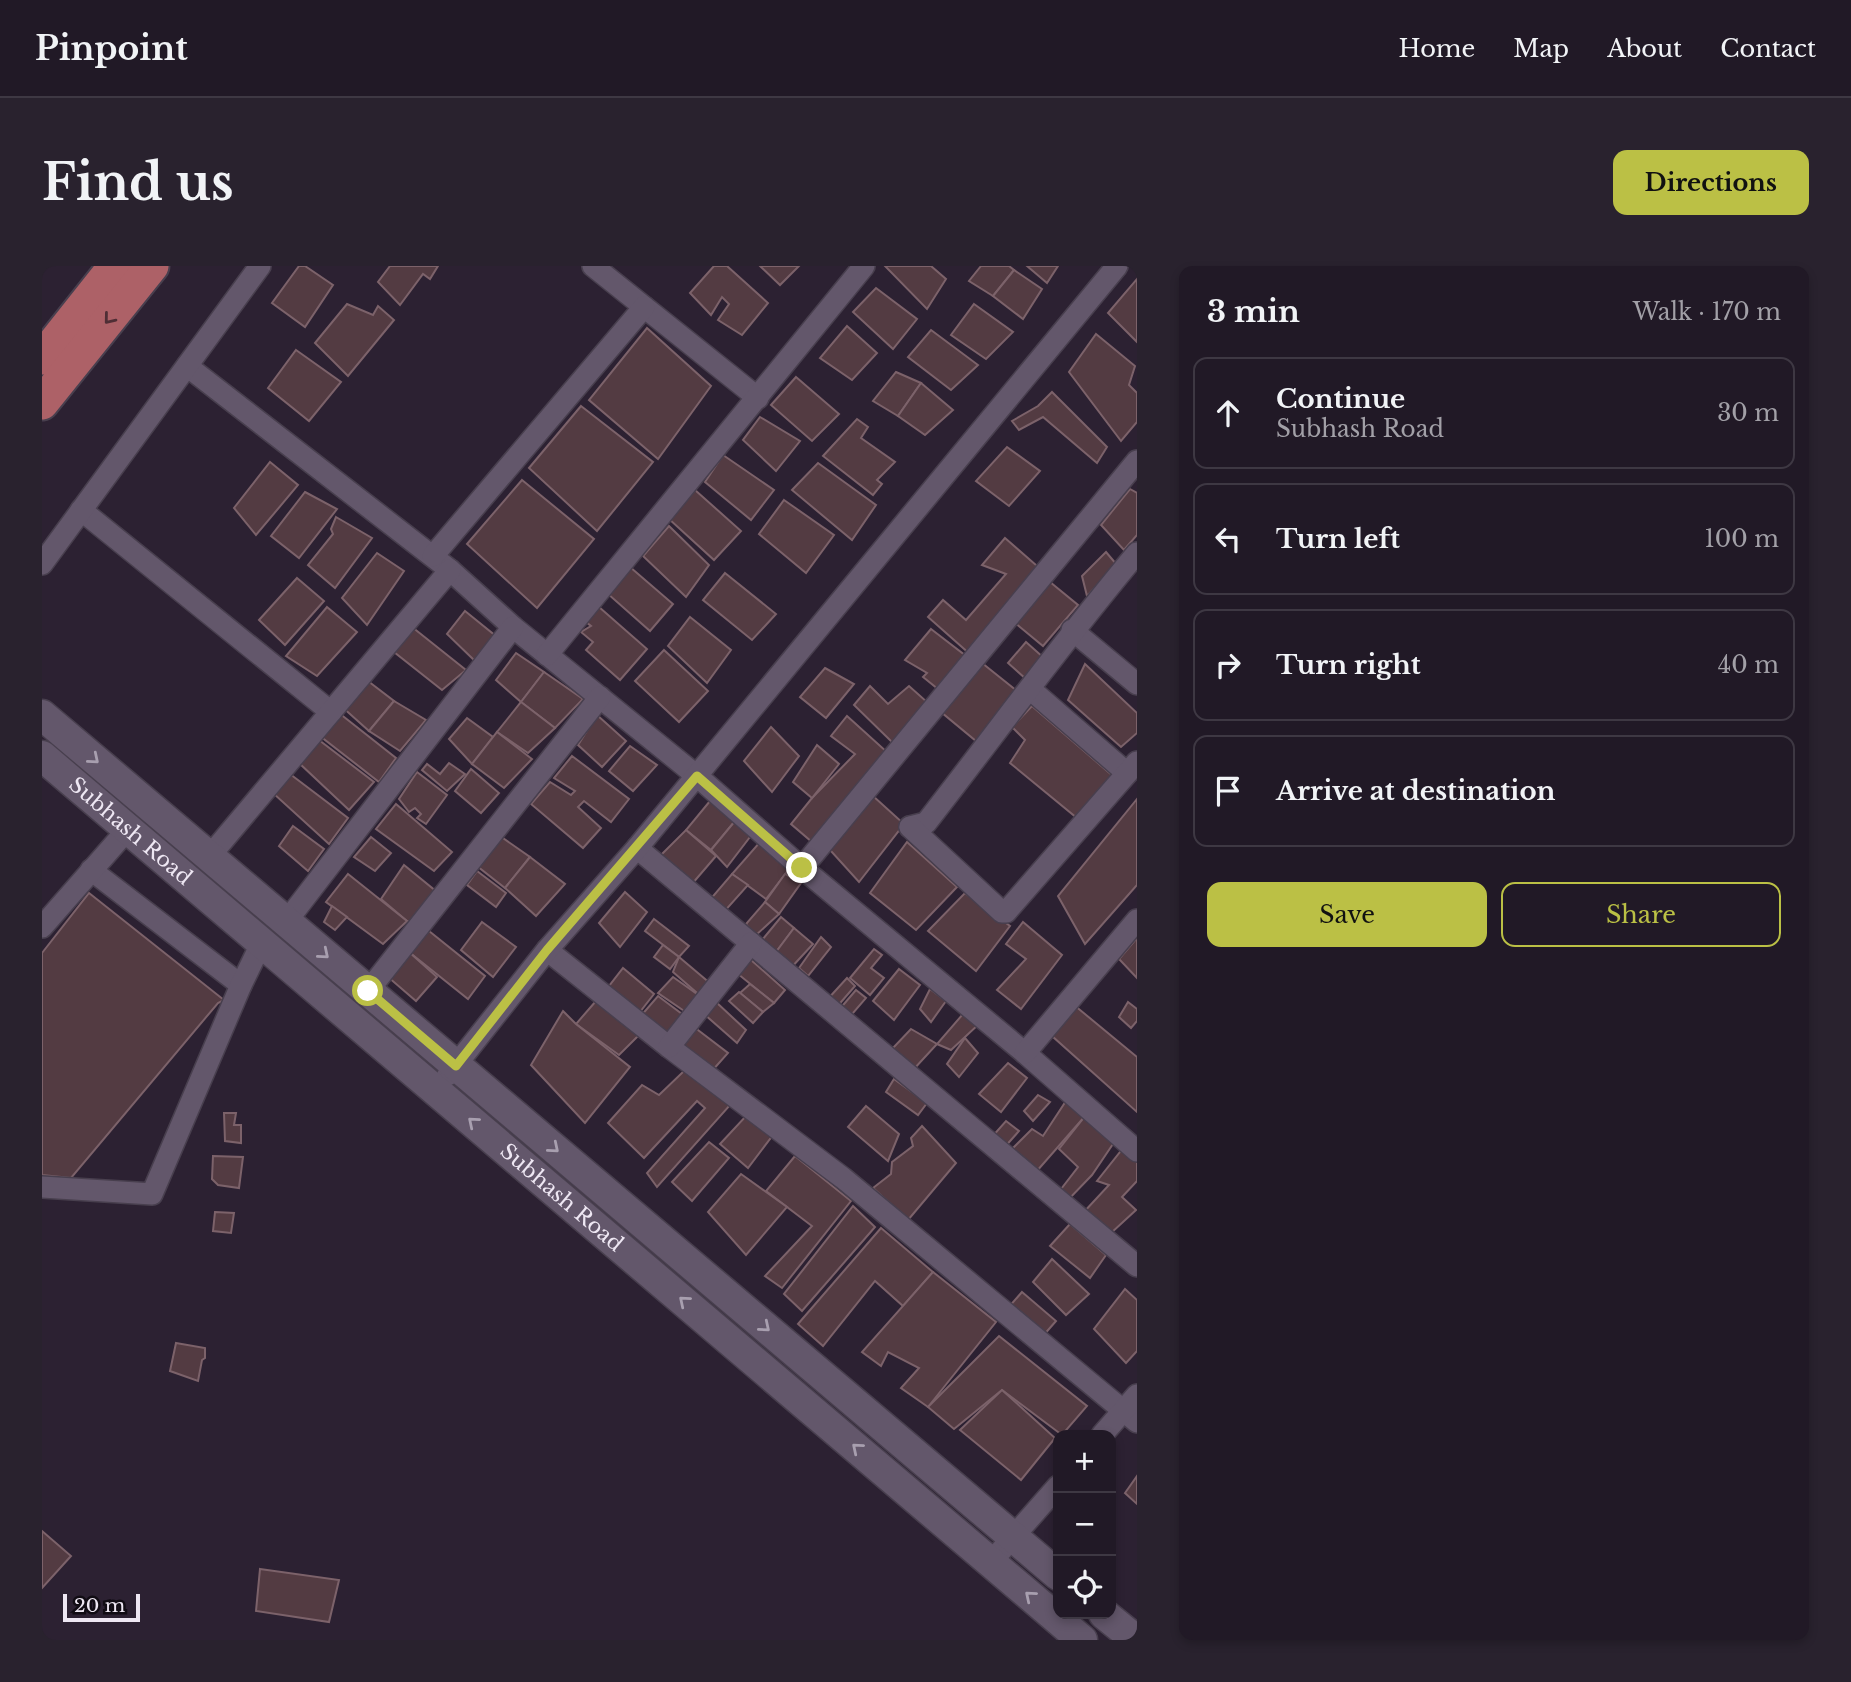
<!DOCTYPE html>
<meta charset="utf-8">
<style>
:root{--surface:#211926;--page:#29222e;--text:#f1f3f6;--muted:#a2a0a7;--line:#3e3843;--accent:#bbc045}
body{margin:0;font-family:"Libre Baskerville",serif;background:var(--page);color:var(--text)}
.controls{position:absolute;right:21px;bottom:21px;display:grid;overflow:hidden;border-radius:14px;box-shadow:0 4px 10px #0003}
.controls button{width:63px;height:63px;display:grid;place-items:center;padding:0;border:0;border-bottom:2px solid var(--line);background:var(--surface);color:var(--text);font:35px sans-serif}
.scale{position:absolute;left:21px;bottom:18px;width:77px;box-sizing:border-box;padding-left:7px;border:4px solid #eee7f3;border-top:0;font-size:19px;line-height:24px;white-space:nowrap;color:#eee7f3;-webkit-text-stroke:5px #110c14;paint-order:stroke}
.stop{position:absolute;width:21px;height:21px;margin:-16px;border:5px solid #bbc045;border-radius:50%;background:#fff}
.stop.end{background:#bbc045;border-color:#fff;box-shadow:0 2px 7px #0008}
.list{margin:0;padding:0;list-style:none}
h2{display:flex;justify-content:space-between;align-items:center;height:91px;margin:0;padding:0 28px;font-size:30px}
h2 small{font-size:23px;font-weight:400;color:var(--muted)}
.list li{display:grid;grid-template-columns:46px 1fr auto;gap:21px;align-items:center;box-sizing:border-box;height:112px;margin:0 14px 14px;padding:0 14px;border:2px solid var(--line);border-radius:14px}
.list b{display:block;font-size:26px;white-space:nowrap}
.list p{margin:0;font-size:23px;white-space:nowrap;color:var(--muted)}
.list em{font-size:23px;font-style:normal;color:var(--muted)}
.actions{display:flex;gap:14px;padding:21px 28px}
.actions a{flex:1;padding:16px 0;border:2px solid var(--accent);border-radius:14px;text-align:center;font-size:24px;color:var(--accent)}
.actions .main{background:var(--accent);color:#111}
.icon{flex:none;width:38px;height:38px;fill:none;stroke:currentColor;stroke-width:2;stroke-linecap:round;stroke-linejoin:round}
.map{position:relative;flex:none;width:1095px;height:1374px;overflow:hidden;border-radius:14px}
header{display:flex;align-items:center;gap:42px;box-sizing:border-box;height:98px;padding:0 35px;background:var(--surface);border-bottom:2px solid var(--line)}
header strong{font-size:33px}
nav{display:flex;gap:38px;margin-inline-start:auto;font-size:24px}
.intro{display:flex;align-items:center;justify-content:space-between;box-sizing:border-box;height:168px;padding:0 42px}
h1{margin:0;font-size:49px}
.button{padding:18px 32px;border-radius:14px;background:var(--accent);color:#111;font-size:24px;font-weight:700}
main{display:flex;gap:42px;padding:0 42px}
aside{flex:1;background:var(--surface);border-radius:14px;box-shadow:0 4px 10px #0003}
.map>svg:first-child{display:block}
</style>
<header>
<strong>Pinpoint</strong>
<nav><a>Home</a><a>Map</a><a>About</a><a>Contact</a></nav>
</header>
<div class="intro"><h1>Find us</h1><a class="button">Directions</a></div>
<main>
<div class="map">
<svg width="1095" height="1374" viewBox="0 0 1095 1374">
<rect width="100%" height="100%" fill="#2c2132"/>
<!-- building -->
<g fill="#533b42" stroke="#7c626a" stroke-width="2">
<polygon points="257,0 263,0 291,19 263,61 230,37"/>
<polygon points="348,0 396,0 388,13 381,8 358,39 336,16"/>
<polygon points="672,0 685,0 726,37 700,69 676,54 687,38 680,31 669,49 648,27"/>
<polygon points="718,0 757,0 738,19"/>
<polygon points="843,0 889,0 904,13 885,43"/>
<polygon points="939,0 967,0 972,4 951,30 927,15"/>
<polygon points="985,0 1016,0 1005,17"/>
<polygon points="972,4 1000,23 981,53 951,30"/>
<polygon points="1095,13 1095,76 1066,47"/>
<polygon points="834,22 875,53 851,83 811,46"/>
<polygon points="305,38 331,49 336,40 352,54 306,110 273,77"/>
<polygon points="932,38 971,66 944,93 909,69"/>
<polygon points="805,60 835,87 810,114 778,92"/>
<polygon points="605,62 669,120 616,193 547,134"/>
<polygon points="889,64 936,99 909,124 866,91"/>
<polygon points="1054,68 1093,100 1087,119 1095,127 1095,156 1079,175 1027,106"/>
<polygon points="254,84 299,116 267,155 226,122"/>
<polygon points="854,106 879,117 856,150 831,135"/>
<polygon points="754,111 797,148 770,175 729,139"/>
<polygon points="879,117 911,144 883,169 856,150"/>
<polygon points="1010,126 1065,181 1055,197 1001,151 977,164 970,155 996,140"/>
<polygon points="539,140 611,196 555,265 487,202"/>
<polygon points="718,151 758,175 734,205 701,174"/>
<polygon points="815,153 826,161 819,172 853,196 835,214 840,218 831,229 781,190"/>
<polygon points="965,181 998,205 967,240 934,215"/>
<polygon points="681,189 732,224 709,254 663,216"/>
<polygon points="228,196 256,219 214,269 192,242"/>
<polygon points="776,197 834,239 810,274 750,224"/>
<polygon points="480,214 552,273 495,342 425,278"/>
<polygon points="1088,223 1095,227 1095,269 1082,284 1059,259"/>
<polygon points="653,224 699,265 672,294 627,253"/>
<polygon points="263,226 295,243 257,292 229,270"/>
<polygon points="742,234 792,269 764,307 717,268"/>
<polygon points="294,251 330,272 293,322 266,299 291,268 289,263"/>
<polygon points="627,260 667,299 644,331 601,290"/>
<polygon points="963,272 1002,306 929,389 886,351 901,334 924,354 964,308 940,299"/>
<polygon points="1064,286 1075,299 1045,330 1040,310"/>
<polygon points="335,287 362,305 325,359 300,332"/>
<polygon points="588,301 631,338 608,365 566,328"/>
<polygon points="683,307 734,348 710,374 661,334"/>
<polygon points="255,312 282,335 243,379 217,354"/>
<polygon points="1008,316 1036,339 1001,380 973,357"/>
<polygon points="285,341 315,366 275,410 244,390"/>
<polygon points="557,341 605,383 578,414 544,384 551,376 539,366 549,360 544,356"/>
<polygon points="423,345 455,371 434,396 405,368"/>
<polygon points="648,351 689,384 665,417 626,380"/>
<polygon points="370,361 424,404 400,424 352,386"/>
<polygon points="889,363 924,390 896,423 881,411 885,407 863,394"/>
<polygon points="984,376 1002,392 984,413 966,397"/>
<polygon points="622,384 666,425 637,456 593,415"/>
<polygon points="474,387 502,406 479,436 454,414"/>
<polygon points="940,397 975,425 934,475 899,446"/>
<polygon points="1043,398 1095,447 1095,467 1079,481 1026,434"/>
<polygon points="783,402 812,418 784,452 758,431"/>
<polygon points="502,406 541,433 513,462 479,436"/>
<polygon points="322,412 352,435 327,465 299,440"/>
<polygon points="828,420 846,438 867,420 885,436 852,478 812,439"/>
<polygon points="352,435 384,454 358,485 327,465"/>
<polygon points="479,436 513,462 486,487 455,466"/>
<polygon points="990,440 1071,510 1035,552 968,497 983,474 970,461"/>
<polygon points="297,447 354,492 337,516 278,470"/>
<polygon points="555,449 584,475 560,501 536,479"/>
<polygon points="805,450 846,487 770,576 749,558 770,532 813,488 789,470"/>
<polygon points="425,452 451,471 430,498 407,473"/>
<polygon points="729,461 757,490 730,526 702,495"/>
<polygon points="455,466 490,493 462,522 430,498"/>
<polygon points="273,471 332,516 307,544 256,496"/>
<polygon points="775,479 797,498 770,532 751,516"/>
<polygon points="588,480 615,499 591,525 567,505"/>
<polygon points="530,490 587,533 569,556 542,535 536,541 559,562 541,582 489,538 508,516 529,529 533,525 512,512"/>
<polygon points="407,497 423,508 405,525 380,504 385,498 398,508"/>
<polygon points="429,503 457,527 439,547 413,525"/>
<polygon points="375,506 405,529 384,558 375,552 379,548 373,542 367,546 357,533"/>
<polygon points="248,508 306,552 287,578 232,528"/>
<polygon points="831,530 862,558 817,616 788,584"/>
<polygon points="1095,533 1095,619 1043,678 1016,630"/>
<polygon points="668,535 693,555 669,584 644,564"/>
<polygon points="354,538 410,586 392,605 334,563"/>
<polygon points="693,555 711,567 685,601 669,584"/>
<polygon points="251,560 282,583 266,605 237,580"/>
<polygon points="644,564 674,590 650,618 618,590"/>
<polygon points="458,570 488,591 463,622 435,600"/>
<polygon points="329,571 349,587 333,605 312,591"/>
<polygon points="718,576 751,598 724,633 690,608"/>
<polygon points="865,576 915,621 874,664 828,627"/>
<polygon points="488,591 523,618 494,650 463,622"/>
<polygon points="362,599 395,626 371,656 365,655 339,633"/>
<polygon points="435,605 464,627 454,641 425,619"/>
<polygon points="306,608 365,655 341,678 284,636"/>
<polygon points="690,608 706,619 681,647 666,636"/>
<polygon points="743,608 759,617 737,648 723,636"/>
<polygon points="583,626 605,646 578,681 557,657"/>
<polygon points="47,627 182,734 176,737 29,912 0,909 0,687"/>
<polygon points="923,627 968,660 934,705 886,665"/>
<polygon points="723,636 737,648 713,670 704,658"/>
<polygon points="290,640 305,651 293,664 282,656"/>
<polygon points="739,651 752,662 731,690 716,679"/>
<polygon points="612,653 647,680 637,691 603,665"/>
<polygon points="440,656 474,681 451,711 419,684"/>
<polygon points="981,656 1020,689 979,743 955,724 984,693 964,678"/>
<polygon points="752,662 771,678 747,704 731,690"/>
<polygon points="387,665 443,710 426,733 367,686"/>
<polygon points="779,671 789,681 766,710 757,702"/>
<polygon points="1095,672 1095,712 1077,693"/>
<polygon points="621,679 637,691 628,703 612,691"/>
<polygon points="832,683 840,689 829,702 842,712 828,729 808,712"/>
<polygon points="367,686 395,711 374,735 346,711"/>
<polygon points="637,691 669,718 662,733 631,706"/>
<polygon points="709,694 743,724 732,737 696,708"/>
<polygon points="581,702 612,728 594,751 564,724"/>
<polygon points="857,703 878,719 852,754 831,735"/>
<polygon points="631,711 662,733 648,749 616,727"/>
<polygon points="805,712 813,720 793,743 784,735"/>
<polygon points="708,718 732,737 721,746 698,727"/>
<polygon points="888,723 904,735 889,756 878,743"/>
<polygon points="814,724 824,732 805,754 796,745"/>
<polygon points="697,726 721,746 711,757 687,735"/>
<polygon points="616,730 644,751 626,776 598,751"/>
<polygon points="554,735 597,769 577,789 534,758"/>
<polygon points="674,736 704,764 695,777 662,748"/>
<polygon points="1086,736 1095,743 1095,755 1089,762 1077,751"/>
<polygon points="1032,739 1095,791 1095,846 1010,770"/>
<polygon points="521,745 534,758 588,801 543,857 489,799"/>
<polygon points="921,748 937,758 909,784 895,778"/>
<polygon points="652,761 686,787 669,806 639,779"/>
<polygon points="869,763 895,778 871,804 850,783"/>
<polygon points="923,772 936,787 917,811 905,798"/>
<polygon points="966,797 985,812 959,846 937,828"/>
<polygon points="643,804 689,838 615,921 605,907 663,842 655,835 602,892 566,857 600,819 617,829"/>
<polygon points="852,813 885,837 876,849 844,826"/>
<polygon points="996,829 1008,836 991,855 982,845"/>
<polygon points="1024,835 1044,849 994,906 968,885 990,863 1001,870"/>
<polygon points="824,840 857,868 846,895 806,861"/>
<polygon points="182,847 194,847 192,859 199,859 199,877 183,875"/>
<polygon points="1044,849 1073,875 1050,909 1026,934 1016,927 1036,901 1017,883"/>
<polygon points="704,850 731,869 706,902 678,878"/>
<polygon points="964,855 977,865 961,883 949,872"/>
<polygon points="880,860 914,897 866,954 831,922 849,908 850,896 871,880 869,872"/>
<polygon points="667,876 687,892 650,935 630,916"/>
<polygon points="1082,881 1095,892 1095,915 1080,931 1094,944 1068,968 1041,947 1067,919 1055,915"/>
<polygon points="171,890 201,891 197,922 176,919 170,913"/>
<polygon points="753,890 809,935 740,1022 723,1010 770,960 724,925"/>
<polygon points="699,908 745,941 704,989 666,946"/>
<polygon points="811,940 833,961 760,1045 742,1028"/>
<polygon points="173,946 192,947 189,967 171,965"/>
<polygon points="1028,958 1064,989 1048,1012 1008,980"/>
<polygon points="839,962 891,1006 861,1040 833,1015 781,1080 756,1058"/>
<polygon points="1010,993 1047,1028 1024,1049 991,1016"/>
<polygon points="891,1006 954,1056 886,1141 859,1122 877,1102 846,1086 839,1100 820,1086"/>
<polygon points="1083,1023 1095,1034 1095,1085 1084,1097 1052,1063"/>
<polygon points="980,1026 1014,1055 1000,1071 966,1042"/>
<polygon points="957,1070 1045,1140 1020,1169 960,1124 912,1163 886,1141"/>
<polygon points="134,1077 163,1082 163,1092 160,1094 156,1115 128,1105"/>
<polygon points="960,1124 1013,1172 979,1214 918,1164"/>
<polygon points="1095,1210 1095,1238 1083,1227"/>
<polygon points="0,1265 29,1290 0,1322"/>
<polygon points="218,1303 297,1314 287,1356 214,1345"/>
</g>
<g fill="none" stroke-linecap="round" stroke-linejoin="round">
<!-- street casing -->
<g stroke="#483f4e" stroke-width="24">
<g id="street">
<polyline points="551,0 716,132"/>
<polyline points="145,100 408,304 471,361 655,510 760,602 983,787 1095,885"/>
<polyline points="39,244 289,446"/>
<polyline points="391,290 602,41"/>
<polyline points="0,298 218,0"/>
<polyline points="1030,364 1095,418"/>
<polyline points="505,389 822,0"/>
<polyline points="988,423 1085,507"/>
<path d="M868,561L884,557C954,467 1021,375 1095,287"/>
<polyline points="868,561 960,646 964,646 1095,496"/>
<polyline points="595,582 1095,1000"/>
<polyline points="167,591 408,304"/>
<polyline points="760,602 1095,195"/>
<polyline points="49,604 199,719"/>
<polyline points="244,656 471,361"/>
<polyline points="0,661 86,563"/>
<polyline points="505,684 627,781 801,912 1095,1156"/>
<polyline points="326,725 558,431"/>
<polyline points="627,781 709,677"/>
<polyline points="983,787 1095,654"/>
<polyline points="406,809 505,684 595,582 1075,0"/>
<polyline points="0,921 110,928 199,719 220,676"/>
<polyline points="1060,1169 1095,1129"/>
<polyline points="949,1296 1016,1220"/>
</g>
</g>
<!-- secondary casing -->
<g stroke="#483f4e" stroke-width="33">
<g id="secondary">
<polyline points="0,449 1016,1309"/>
<path id="s1" d="M0,490L1040,1374"/>
<polyline points="1062,1348 1094,1374"/>
</g>
</g>
<!-- primary casing -->
<g stroke="#483f4e" stroke-width="37">
<g id="primary">
<polyline points="0,92 73,0"/>
<polyline points="0,137 110,0"/>
</g>
</g>
<!-- street -->
<use href="#street" stroke="#63576b" stroke-width="21"/>
<!-- secondary -->
<use href="#secondary" stroke="#63576b" stroke-width="30"/>
<!-- primary -->
<use href="#primary" stroke="#ad6167" stroke-width="33"/>
</g>
<!-- one-way arrows -->
<defs><path id="oneway-chevron" d="M-2-3.5L2.5 0L-2 3.5" fill="none" stroke-width="1.6" stroke-linecap="round" stroke-linejoin="round" transform="scale(1.75)"/></defs>
<use stroke="#4f2e35" href="#oneway-chevron" transform="translate(67 53) rotate(129)"/>
<g stroke="#a89faf">
<use href="#oneway-chevron" transform="translate(52 493) rotate(40)"/>
<use href="#oneway-chevron" transform="translate(282 688) rotate(40)"/>
<use href="#oneway-chevron" transform="translate(431 856) rotate(-140)"/>
<use href="#oneway-chevron" transform="translate(512 882) rotate(40)"/>
<use href="#oneway-chevron" transform="translate(642 1035) rotate(-140)"/>
<use href="#oneway-chevron" transform="translate(723 1061) rotate(40)"/>
<use href="#oneway-chevron" transform="translate(815 1182) rotate(-140)"/>
<use href="#oneway-chevron" transform="translate(988 1330) rotate(-140)"/>
</g>
<g fill="none" stroke-linecap="round" stroke-linejoin="round">
<!-- route -->
<polyline stroke="#bbc045" stroke-width="9" points="326,725 414,800 505,684 655,510 760,602"/>
</g>
<g text-anchor="middle" stroke-width="5" stroke-linejoin="round" paint-order="stroke">
<!-- street labels -->
<g font-size="21" fill="#eee7f3" stroke="#110c14">
<text dy="7" stroke="none"><textPath href="#s1" startOffset="116">Subhash Road</textPath></text>
<text dy="7" stroke="none"><textPath href="#s1" startOffset="682">Subhash Road</textPath></text>
</g>
</g>
</svg>
<div class="controls">
<button>+</button>
<button>−</button>
<button><svg class="icon" aria-label="locate" viewBox="0 0 24 24"><circle cx="12" cy="12" r="6"/><path d="M12 2v4M12 18v4M2 12h4M18 12h4"/></svg></button>
</div>
<div class="scale">20 m</div>
<div class="stop" style="left:326px;top:725px"></div>
<div class="stop end" style="left:760px;top:602px"></div>
</div>
<aside>
<h2>3 min<small>Walk · 170 m</small></h2>
<ul class="list">
<li><svg class="icon" aria-label="ahead" viewBox="0 0 24 24"><path d="M12 20V5M6 11l6-6 6 6"/></svg><div><b>Continue</b><p>Subhash Road</p></div><em>30 m</em></li>
<li><svg class="icon" aria-label="left" viewBox="0 0 24 24"><path d="M17 20v-9H6M10 6l-5 5 5 5"/></svg><div><b>Turn left</b></div><em>100 m</em></li>
<li><svg class="icon" aria-label="right" viewBox="0 0 24 24"><path d="M7 20v-9h11M14 6l5 5-5 5"/></svg><div><b>Turn right</b></div><em>40 m</em></li>
<li><svg class="icon" aria-label="arrive" viewBox="0 0 24 24"><path d="M6 21V4h12l-3 4 3 4H6"/></svg><div><b>Arrive at destination</b></div></li>
</ul>
<div class="actions"><a class="main">Save</a><a>Share</a></div>
</aside>
</main>
